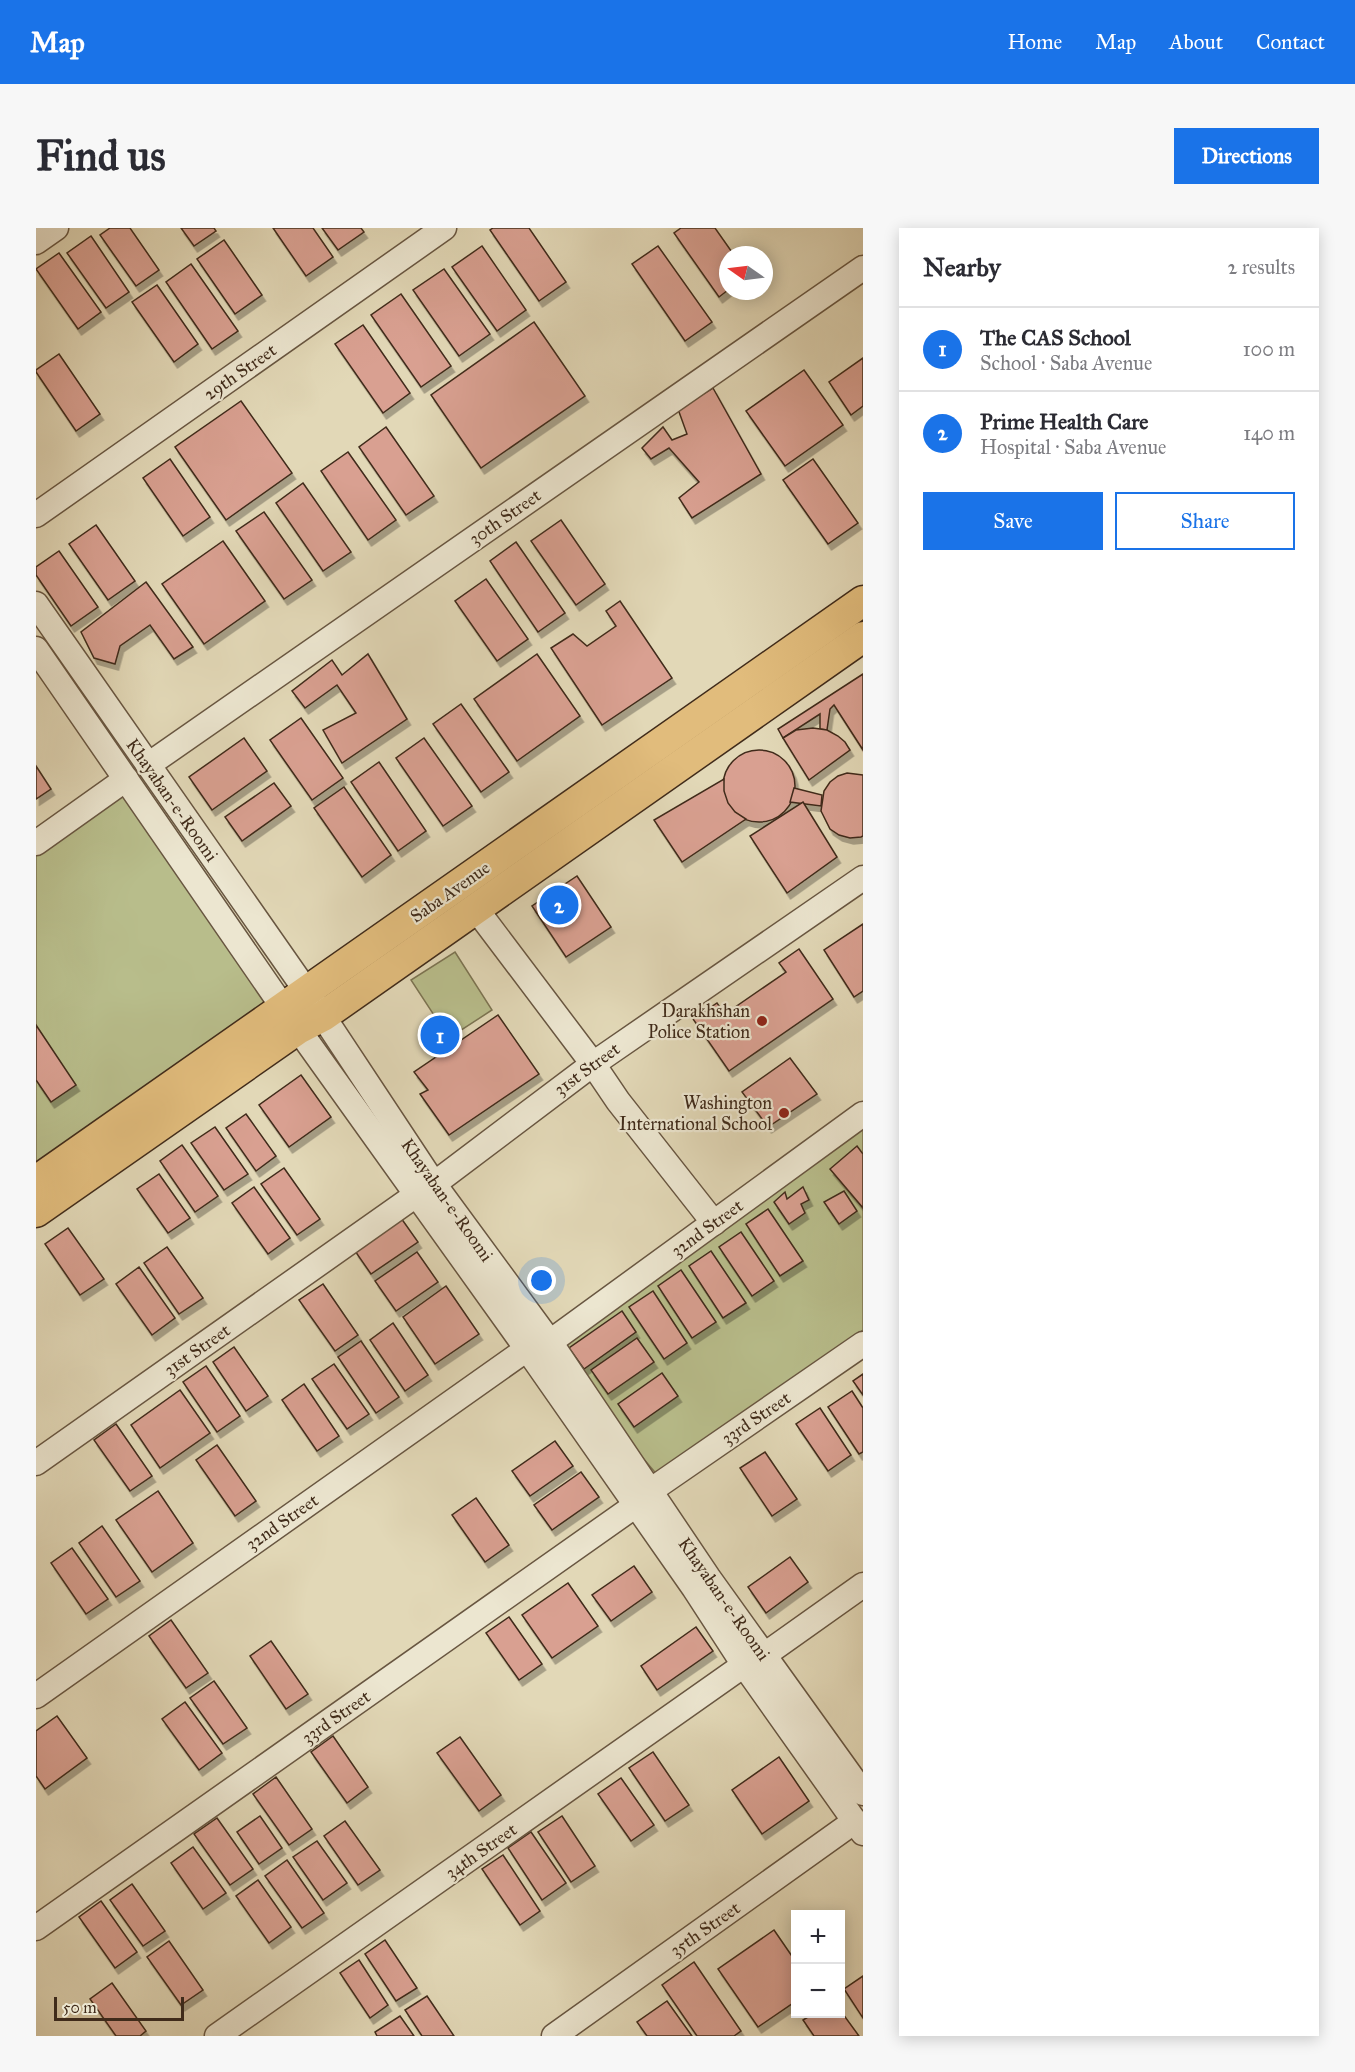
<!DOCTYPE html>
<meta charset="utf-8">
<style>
:root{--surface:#fff;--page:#f7f7f7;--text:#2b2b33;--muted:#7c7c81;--line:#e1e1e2;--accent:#1a73e8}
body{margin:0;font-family:"IM FELL Great Primer",serif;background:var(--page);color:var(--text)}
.controls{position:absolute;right:18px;bottom:18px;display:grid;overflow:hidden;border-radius:0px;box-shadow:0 3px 15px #0003}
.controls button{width:54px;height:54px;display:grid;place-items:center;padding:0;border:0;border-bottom:2px solid var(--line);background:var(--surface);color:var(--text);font:30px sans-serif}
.compass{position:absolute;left:683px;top:18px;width:54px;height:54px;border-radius:50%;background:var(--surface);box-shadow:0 3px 15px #0003;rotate:284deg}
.scale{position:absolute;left:18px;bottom:15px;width:130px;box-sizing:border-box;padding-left:6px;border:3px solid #402b1a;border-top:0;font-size:16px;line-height:21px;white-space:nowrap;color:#402b1a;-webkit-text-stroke:4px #ece6d0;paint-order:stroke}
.you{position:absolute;left:506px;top:1053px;width:21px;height:21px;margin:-15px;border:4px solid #fff;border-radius:50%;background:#1a73e8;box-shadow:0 0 0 9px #1a73e833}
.badge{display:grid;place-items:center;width:39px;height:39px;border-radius:50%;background:var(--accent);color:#fff;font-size:20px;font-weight:700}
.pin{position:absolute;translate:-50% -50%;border:3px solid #fff;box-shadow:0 2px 6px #0006}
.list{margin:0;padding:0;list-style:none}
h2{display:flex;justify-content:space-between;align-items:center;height:78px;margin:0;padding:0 24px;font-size:26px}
h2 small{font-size:20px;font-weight:400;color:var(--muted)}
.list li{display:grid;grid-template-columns:39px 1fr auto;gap:18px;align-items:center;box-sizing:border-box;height:84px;padding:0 24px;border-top:2px solid var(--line)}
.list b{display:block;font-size:22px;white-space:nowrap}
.list p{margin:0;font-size:20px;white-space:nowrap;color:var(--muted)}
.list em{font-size:20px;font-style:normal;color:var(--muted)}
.actions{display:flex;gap:12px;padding:18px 24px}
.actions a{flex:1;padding:14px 0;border:2px solid var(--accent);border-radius:0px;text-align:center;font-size:21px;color:var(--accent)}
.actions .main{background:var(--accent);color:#fff}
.map{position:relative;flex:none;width:827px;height:1808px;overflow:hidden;border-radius:0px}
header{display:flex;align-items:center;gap:36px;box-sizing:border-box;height:84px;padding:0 30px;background:var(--accent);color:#fff}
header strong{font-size:28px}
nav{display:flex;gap:33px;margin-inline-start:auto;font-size:21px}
.intro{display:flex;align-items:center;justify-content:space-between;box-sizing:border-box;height:144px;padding:0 36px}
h1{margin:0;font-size:42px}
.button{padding:15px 27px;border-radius:0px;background:var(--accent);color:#fff;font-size:21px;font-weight:700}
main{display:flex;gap:36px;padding:0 36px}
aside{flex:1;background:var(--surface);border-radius:0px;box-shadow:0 3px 15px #0003}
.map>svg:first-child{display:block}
</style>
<header>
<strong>Map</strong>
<nav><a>Home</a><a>Map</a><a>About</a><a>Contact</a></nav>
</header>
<div class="intro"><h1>Find us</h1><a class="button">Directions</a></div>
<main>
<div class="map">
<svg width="827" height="1808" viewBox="0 0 827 1808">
<defs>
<filter id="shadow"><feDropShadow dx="3.5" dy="6" stdDeviation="0" flood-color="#0004"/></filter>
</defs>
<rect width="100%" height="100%" fill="#e2d8b7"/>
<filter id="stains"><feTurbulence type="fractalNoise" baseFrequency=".00333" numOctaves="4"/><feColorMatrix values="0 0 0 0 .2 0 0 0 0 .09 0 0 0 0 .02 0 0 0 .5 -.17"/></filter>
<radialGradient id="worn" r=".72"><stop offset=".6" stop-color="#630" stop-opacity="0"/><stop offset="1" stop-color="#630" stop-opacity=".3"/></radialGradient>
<!-- green -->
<g fill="#b8bd8b" stroke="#7c7452" stroke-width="1.5">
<polygon points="88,562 238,777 0,940 0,624"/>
<polygon points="419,724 456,782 413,810 375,752"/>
<polygon points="827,895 827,1102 623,1249 589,1209 525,1115"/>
</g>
<!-- building -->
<g fill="#d9a091" stroke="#402b1a" stroke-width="1.5" filter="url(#shadow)">
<polygon points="74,0 94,0 123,42 100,58 64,7"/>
<polygon points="145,0 178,0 180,3 158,18"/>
<polygon points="237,0 277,0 297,29 270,48"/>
<polygon points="286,0 325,0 328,4 302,22"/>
<polygon points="457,0 493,0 530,54 503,73 454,2"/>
<polygon points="645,0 679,0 698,27 692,27 692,62 683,69 638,5"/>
<polygon points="55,8 93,64 70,80 31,25"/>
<polygon points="188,12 226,67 199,86 161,31"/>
<polygon points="446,18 490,82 461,103 416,39"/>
<polygon points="622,18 676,94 649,113 596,36"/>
<polygon points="23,25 65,84 42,101 0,41"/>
<polygon points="155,36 202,103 176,121 130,54"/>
<polygon points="408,41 454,106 423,128 377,62"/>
<polygon points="121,57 162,116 138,134 96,74"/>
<polygon points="365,66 415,138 385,159 335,87"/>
<polygon points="498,94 549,168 445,240 395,167"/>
<polygon points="327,97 374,165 347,185 299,116"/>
<polygon points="23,126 64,186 40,203 0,144 0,142"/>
<polygon points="827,130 827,178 815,187 793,154"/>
<polygon points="768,142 807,197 749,238 710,183"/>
<polygon points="677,160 725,246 656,290 643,270 663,254 633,220 615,231 606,220 627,199 636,212 651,206 642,181"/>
<polygon points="205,173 256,245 190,292 139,219"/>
<polygon points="350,199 398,268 370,287 323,219"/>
<polygon points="312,224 360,292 332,312 285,243"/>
<polygon points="134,231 174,289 147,308 107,250"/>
<polygon points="777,231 822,295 792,316 747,252"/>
<polygon points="267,255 315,324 287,343 240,275"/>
<polygon points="228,284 276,352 248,371 200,303"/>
<polygon points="525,292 569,356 540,377 495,313"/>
<polygon points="60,297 99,353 72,372 33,316"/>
<polygon points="187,313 229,373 168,416 126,356"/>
<polygon points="480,314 529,385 502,404 454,333"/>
<polygon points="23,323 62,379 35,398 0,347 0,339"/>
<polygon points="450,351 492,411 461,433 419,373"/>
<polygon points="110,354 157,419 138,431 114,397 84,418 79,436 58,430 45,404"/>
<polygon points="584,373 636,450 566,497 515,420 537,406 551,418 580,398 570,383"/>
<polygon points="332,426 371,491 306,535 287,502 320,485 301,457 269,480 256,463 296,432 306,447"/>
<polygon points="501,426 544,488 481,533 438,471"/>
<polygon points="827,446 827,522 798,477 794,481 791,502 784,501 784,486 747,510 742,501"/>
<polygon points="425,476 473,544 445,564 397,496"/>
<polygon points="265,490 307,550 276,572 234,512"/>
<polygon points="777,500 791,502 802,508 809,514 814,522 773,552 747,510 760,502"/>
<polygon points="208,510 231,543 176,582 153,549"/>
<polygon points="388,510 436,578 407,598 360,530"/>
<circle cx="723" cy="558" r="36"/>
<polygon points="343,534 390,603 362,623 315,554"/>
<polygon points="0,538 15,561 0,571"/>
<polygon points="811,545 827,547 827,608 825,609 814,610 803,607 794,601 785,583 788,563 794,554 802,548"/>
<polygon points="688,551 688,563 692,575 699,584 710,591 646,634 618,592"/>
<polygon points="238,555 255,578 206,613 189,589"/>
<polygon points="308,559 355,627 326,649 278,580"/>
<polygon points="758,560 786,567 785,578 754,574"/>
<polygon points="767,574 801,629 751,665 714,608"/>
<polygon points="541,648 575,699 530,729 496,678"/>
<polygon points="827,696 827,763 818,769 788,722"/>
<polygon points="763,721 797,771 693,843 657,791 681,775 689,786 750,744 743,735"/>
<polygon points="462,787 503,846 413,907 384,866 392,862 378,844"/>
<polygon points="0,797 40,857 15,874 0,852"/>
<polygon points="754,830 781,866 732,899 706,864"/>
<polygon points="265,847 295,889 253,919 223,877"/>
<polygon points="210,886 240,928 220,943 190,900"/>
<polygon points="179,899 212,946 188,962 155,915"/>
<polygon points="146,917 182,968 159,984 124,933"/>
<polygon points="821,918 827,926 827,980 794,941"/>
<polygon points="248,940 284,991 261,1007 225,956"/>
<polygon points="123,946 154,990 132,1005 101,961"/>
<polygon points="218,959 254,1010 232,1026 196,975"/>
<polygon points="767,959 773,972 765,976 769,985 753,996 738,974 749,964 751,971"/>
<polygon points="808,963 821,983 803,996 788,974"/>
<polygon points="732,981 767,1033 744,1048 710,996"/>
<polygon points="365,990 382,1014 335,1046 319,1023"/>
<polygon points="32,1000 68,1051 44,1067 9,1016"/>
<polygon points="705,1004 738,1053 716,1068 683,1019"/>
<polygon points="131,1019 167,1070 143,1086 108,1035"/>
<polygon points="675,1023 710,1075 687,1090 653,1038"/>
<polygon points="381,1024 402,1054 360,1083 339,1053"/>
<polygon points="103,1039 139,1090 116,1107 80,1056"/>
<polygon points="645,1042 680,1094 656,1110 622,1058"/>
<polygon points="287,1056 322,1107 299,1123 263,1072"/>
<polygon points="410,1058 443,1106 399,1136 367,1089"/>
<polygon points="617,1063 651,1115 628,1131 593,1079"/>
<polygon points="586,1083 600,1104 548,1141 533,1120"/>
<polygon points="357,1095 392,1147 369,1163 334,1112"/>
<polygon points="601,1110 618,1134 572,1166 555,1142"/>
<polygon points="325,1113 363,1169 340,1185 302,1129"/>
<polygon points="198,1119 232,1168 210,1183 177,1134"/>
<polygon points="298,1136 333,1186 311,1201 276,1151"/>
<polygon points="170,1138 204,1188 181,1204 147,1154"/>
<polygon points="626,1145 642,1168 598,1199 582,1176"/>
<polygon points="827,1146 827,1167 817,1153"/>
<polygon points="268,1156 303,1208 281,1223 246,1172"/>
<polygon points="144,1162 174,1205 124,1240 95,1197"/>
<polygon points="816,1163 827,1180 827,1224 823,1226 792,1179"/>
<polygon points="784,1180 815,1227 792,1243 760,1196"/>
<polygon points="80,1196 116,1248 94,1263 58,1212"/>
<polygon points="519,1213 537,1238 494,1268 476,1243"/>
<polygon points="181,1217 220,1273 199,1288 160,1232"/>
<polygon points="729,1224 761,1271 736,1288 704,1240"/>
<polygon points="545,1244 563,1269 516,1302 498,1277"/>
<polygon points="122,1263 157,1315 116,1344 80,1292"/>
<polygon points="440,1270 473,1317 449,1334 416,1287"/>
<polygon points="66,1298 104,1353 80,1369 43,1315"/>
<polygon points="36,1320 72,1371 50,1386 15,1335"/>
<polygon points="754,1329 772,1354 730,1385 712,1359"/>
<polygon points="598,1338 616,1364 575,1393 556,1367"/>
<polygon points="532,1355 562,1398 516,1430 486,1387"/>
<polygon points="473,1389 506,1436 483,1452 450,1405"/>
<polygon points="135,1392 172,1445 150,1460 113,1408"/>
<polygon points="660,1399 677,1423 621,1462 605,1438"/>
<polygon points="235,1413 272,1466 250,1481 214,1428"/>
<polygon points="178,1453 211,1500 187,1516 154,1470"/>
<polygon points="149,1474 186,1525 163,1542 126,1491"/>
<polygon points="21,1488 51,1530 9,1561 0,1548 0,1503"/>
<polygon points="297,1508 332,1559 311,1575 275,1524"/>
<polygon points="424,1509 465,1567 443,1583 401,1525"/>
<polygon points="617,1524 653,1577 629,1593 593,1540"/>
<polygon points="743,1529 773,1573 726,1606 696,1562"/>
<polygon points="240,1549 276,1601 253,1617 217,1566"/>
<polygon points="585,1550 618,1597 595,1613 562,1566"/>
<polygon points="224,1588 246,1620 223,1636 201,1604"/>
<polygon points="526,1588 559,1638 535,1654 502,1604"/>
<polygon points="181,1590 217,1641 194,1657 158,1606"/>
<polygon points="309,1593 344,1642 322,1657 288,1608"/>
<polygon points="495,1604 530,1655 506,1672 472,1620"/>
<polygon points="281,1613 311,1655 287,1672 257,1629"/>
<polygon points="157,1619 190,1665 167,1681 135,1635"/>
<polygon points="467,1627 504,1683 484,1697 446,1641"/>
<polygon points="251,1632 288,1685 266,1700 229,1648"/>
<polygon points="222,1652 255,1699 233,1715 200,1668"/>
<polygon points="96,1656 129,1703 107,1718 74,1672"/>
<polygon points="65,1673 101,1724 79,1740 43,1689"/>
<polygon points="738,1702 760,1734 760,1773 722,1799 682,1741"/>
<polygon points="349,1712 381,1760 360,1773 329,1726"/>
<polygon points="133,1713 167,1762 145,1777 111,1729"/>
<polygon points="323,1732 352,1777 334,1790 304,1745"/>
<polygon points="658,1734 705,1803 698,1808 661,1808 626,1757"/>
<polygon points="827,1748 827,1790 808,1761"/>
<polygon points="76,1755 110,1803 104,1808 80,1808 54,1771"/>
<polygon points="391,1768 418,1808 386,1808 369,1782"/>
<polygon points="631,1773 656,1808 611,1808 601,1794"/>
<polygon points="804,1782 823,1808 778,1808 767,1792 777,1786 804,1786"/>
<polygon points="364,1788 378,1808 341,1808 339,1804"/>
</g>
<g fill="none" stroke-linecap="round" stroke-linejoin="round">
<!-- minor casing -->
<g stroke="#685641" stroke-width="27">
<g id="minor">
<polyline points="0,14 20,0"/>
<polyline points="0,287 408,0"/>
<polyline points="0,376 271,764 398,956 514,1114 672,1349 827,1565"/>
<polyline points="0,421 262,801 491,1121 658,1360 708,1437 827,1605"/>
<polyline points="112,537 827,40"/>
<polyline points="0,615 90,551"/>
<polyline points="440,681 557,836 582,873 678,995"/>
<polyline points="398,956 557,836 827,650"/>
<polyline points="514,1114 827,886"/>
<polyline points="0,1235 380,967"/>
<polyline points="614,1263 827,1116"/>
<polyline points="727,1428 827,1357"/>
<polyline points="0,1468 491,1121"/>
<polyline points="0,1700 600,1277"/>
<polyline points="181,1808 708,1437"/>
<polyline points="518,1808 819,1593"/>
</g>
</g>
<!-- major casing -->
<g stroke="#402b1a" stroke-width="33">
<g id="major">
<polyline points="0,953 827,373"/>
<polyline points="0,984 262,801 287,788 827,409"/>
</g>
</g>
<!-- minor -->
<use href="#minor" stroke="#ece6d0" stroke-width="24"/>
<!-- major -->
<use href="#major" stroke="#e1bc7c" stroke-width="30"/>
</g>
<!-- markers -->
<g fill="#8f2418" stroke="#ece6d0" stroke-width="2">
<circle cx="726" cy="793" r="6"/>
<circle cx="748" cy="885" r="6"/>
</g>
<g text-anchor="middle" stroke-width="4.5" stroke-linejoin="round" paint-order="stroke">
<!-- street labels -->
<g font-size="18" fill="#402b1a" stroke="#ece6d0">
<text transform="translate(204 144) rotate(-35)" y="6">29th Street</text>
<text transform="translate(469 289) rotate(-35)" y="6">30th Street</text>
<text transform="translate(136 572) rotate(55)" y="6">Khayaban-e-Roomi</text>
<text transform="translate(414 664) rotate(-35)" y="6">Saba Avenue</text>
<text transform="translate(551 841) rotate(-36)" y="6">31st Street</text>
<text transform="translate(411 972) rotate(55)" y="6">Khayaban-e-Roomi</text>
<text transform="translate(671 1000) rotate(-36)" y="6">32nd Street</text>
<text transform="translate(161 1122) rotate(-35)" y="6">31st Street</text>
<text transform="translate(720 1190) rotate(-34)" y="6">33rd Street</text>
<text transform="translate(246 1294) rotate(-35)" y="6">32nd Street</text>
<text transform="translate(688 1371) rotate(55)" y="6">Khayaban-e-Roomi</text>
<text transform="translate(300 1489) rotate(-35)" y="6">33rd Street</text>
<text transform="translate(445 1623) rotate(-35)" y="6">34th Street</text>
<text transform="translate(669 1701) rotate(-35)" y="6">35th Street</text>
</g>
<!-- poi labels -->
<g font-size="18" fill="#402b1a" stroke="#ece6d0" text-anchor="end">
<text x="714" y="789">Darakhshan<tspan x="714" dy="21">Police Station</tspan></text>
<text x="736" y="881">Washington<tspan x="736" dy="21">International School</tspan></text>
</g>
</g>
<rect width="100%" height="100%" filter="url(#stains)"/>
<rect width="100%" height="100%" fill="url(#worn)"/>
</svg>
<div class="controls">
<button>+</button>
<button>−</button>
</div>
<svg class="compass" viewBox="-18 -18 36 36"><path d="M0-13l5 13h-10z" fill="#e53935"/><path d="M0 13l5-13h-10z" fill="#7c7c81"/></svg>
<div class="scale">50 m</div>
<div class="you"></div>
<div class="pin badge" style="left:404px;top:807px">1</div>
<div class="pin badge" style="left:523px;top:677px">2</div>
</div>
<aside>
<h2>Nearby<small>2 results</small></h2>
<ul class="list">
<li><span class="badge">1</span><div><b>The CAS School</b><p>School · Saba Avenue</p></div><em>100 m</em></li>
<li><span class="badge">2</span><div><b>Prime Health Care</b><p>Hospital · Saba Avenue</p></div><em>140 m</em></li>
</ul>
<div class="actions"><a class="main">Save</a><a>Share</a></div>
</aside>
</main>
